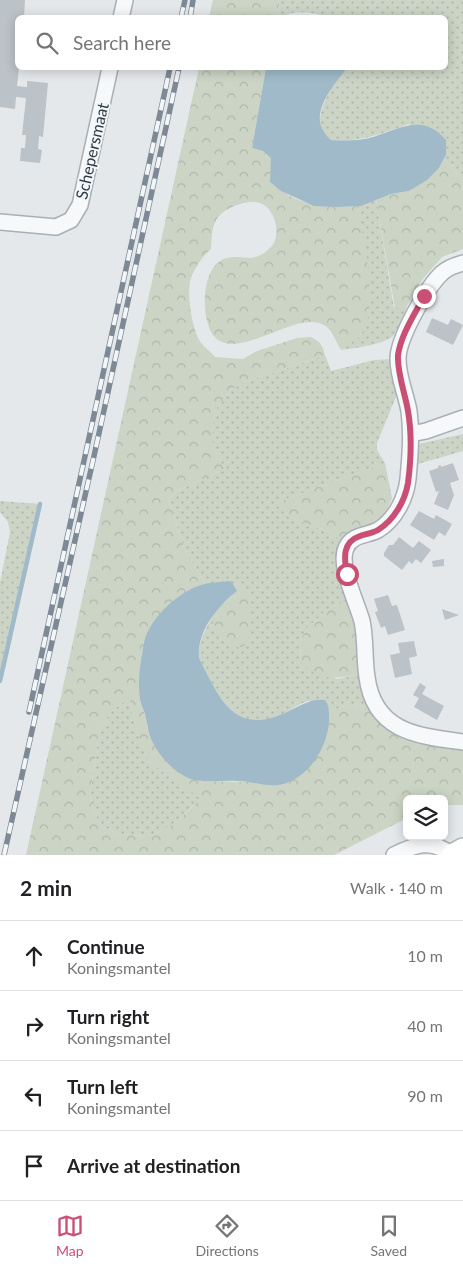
<!DOCTYPE html>
<meta charset="utf-8">
<style>
:root{--surface:#fff;--page:#f2f2f2;--text:#202124;--muted:#757577;--line:#e0e0e0;--accent:#ca4f74}
body{margin:0;font-family:Lato,sans-serif;background:var(--page);color:var(--text)}
.controls{position:absolute;right:15px;bottom:15px;display:grid;overflow:hidden;border-radius:8px;box-shadow:0 2px 12px #0003}
.controls button{width:45px;height:45px;display:grid;place-items:center;padding:0;border:0;border-bottom:1px solid var(--line);background:var(--surface);color:var(--text);font:25px sans-serif}
.stop{position:absolute;width:15px;height:15px;margin:-11px;border:4px solid #ca4f74;border-radius:50%;background:#fff}
.stop.end{background:#ca4f74;border-color:#fff;box-shadow:0 1px 5px #0008}
.list{margin:0;padding:0;list-style:none}
h2{display:flex;justify-content:space-between;align-items:center;height:65px;margin:0;padding:0 20px;font-size:21px}
h2 small{font-size:16px;font-weight:400;color:var(--muted)}
.list li{display:grid;grid-template-columns:32px 1fr auto;gap:15px;align-items:center;box-sizing:border-box;height:70px;padding:0 20px;border-top:1px solid var(--line)}
.list b{display:block;font-size:19px;white-space:nowrap}
.list p{margin:0;font-size:16px;white-space:nowrap;color:var(--muted)}
.list em{font-size:16px;font-style:normal;color:var(--muted)}
.icon{flex:none;width:28px;height:28px;fill:none;stroke:currentColor;stroke-width:2;stroke-linecap:round;stroke-linejoin:round}
.map{position:relative;flex:none;width:463px;height:855px;overflow:hidden}
.search{position:absolute;background:var(--surface);box-shadow:0 2px 12px #0003;left:15px;right:15px;top:15px;height:55px;display:flex;align-items:center;gap:12px;box-sizing:border-box;padding:0 18px;border-radius:8px;color:var(--muted);font-size:19px}
.sheet{height:345px;background:var(--surface)}
nav{display:flex;justify-content:space-around;align-items:center;box-sizing:border-box;height:70px;border-top:1px solid var(--line);background:var(--surface);font-size:14px;color:var(--muted)}
nav a{display:grid;justify-items:center;gap:2px}
nav .on{color:var(--accent)}
.map>svg:first-child{display:block}
</style>
<div class="map">
<svg width="463" height="855" viewBox="0 0 463 855">
<defs>
<pattern id="grass-dots" width="8" height="8" patternUnits="userSpaceOnUse" patternTransform="scale(1.25)"><rect width="8" height="8" fill="#cbd4c5"/><path d="M2 2h.1M6 6h.1" fill="none" stroke="#aeb7aa" stroke-width="1.8" stroke-linecap="round"/></pattern>
<pattern id="forest-crowns" width="20" height="18" patternUnits="userSpaceOnUse" patternTransform="scale(1.25)"><rect width="20" height="18" fill="#cbd4c5"/><path d="M2 6a3 3 0 1 1 6 0M12 15a3 3 0 1 1 6 0" fill="none" stroke="#aeb7aa"/></pattern>
</defs>
<rect width="100%" height="100%" fill="#e4e8eb"/>
<!-- grass -->
<g fill="url(#grass-dots)">
<path d="M280,0H463V181L444,159L446,155L409,124C383,133 359,143 331,140C328,137 325,134 323,131C312,111 336,82 347,68H446V18H329C320,13 299,11 289,14C284,15 283,17 277,18Z"/>
<path d="M376,200L394,308L407,306C404,315 401,329 394,335C384,345 355,348 341,350L362,334L369,284L358,206Z"/>
<path d="M325,355L331,371L374,360L392,359L398,392L377,443V450L385,463L281,501L287,514L296,520L332,533L342,542L348,598L330,608L308,627L300,641L301,662L337,679L361,674L369,706L347,705L329,712L328,705C323,704 315,701 309,701C300,702 285,715 275,718C232,734 213,687 199,658C198,643 204,632 211,619L226,641L231,644L251,594L241,583L234,587L231,581L205,584L184,547L168,499L183,488L225,469L215,452L212,441L213,421L216,409L232,389L245,382Z"/>
<polygon points="463,434 463,451 418,464 419,444"/>
<polygon points="0,501 40,504 0,681 0,583 10,532 8,522 0,512"/>
<path d="M129,697L136,729L149,762L201,798C188,811 176,824 159,832C145,838 114,836 103,826C95,818 90,804 90,794L100,728L111,712Z"/>
</g>
<!-- forest -->
<g fill="url(#forest-crowns)" fill-rule="evenodd">
<polygon points="213,0 280,0 277,17 209,17"/>
<path d="M199,68H266L252,148L263,151L272,158L270,182C298,206 323,208 358,206C363,236 379,308 362,333C358,340 347,345 341,350C337,344 333,332 327,327C299,305 237,366 213,335C200,317 201,264 227,258C246,254 252,265 270,248C281,238 277,213 264,205C252,197 228,206 219,216C211,225 212,238 211,249C203,256 195,267 191,278C186,293 192,330 201,343C205,348 211,352 215,357L243,359L257,351L297,338L311,337L319,342L323,348L325,355L245,382L232,389L216,409L213,421L212,441L215,452L225,469L183,488L168,499L184,547L205,584L187,591L145,640L139,681L140,701L145,715L200,781L252,782L259,784L328,729L329,712L347,705L369,706L376,719L399,737L463,749V805H444V799H407V818L334,855H26ZM129,697L136,729L149,762L200,798C190,811 175,824 159,832C145,838 114,836 103,826C95,818 90,804 90,794L100,728L111,712Z"/>
<polygon points="444,159 463,181 463,249 442,257 422,280 407,306 395,308 376,200 391,194 409,191 439,168"/>
<polygon points="385,463 392,498 385,515 342,542 332,533 296,520 287,514 281,501"/>
<path d="M241,582L251,594L249,636L244,646C228,653 218,630 211,619L214,612L237,591L234,587Z"/>
<path d="M348,598L356,621L361,674C338,678 319,683 301,662L300,641L308,627L330,608Z"/>
</g>
<!-- water -->
<g fill="#a0bac9">
<path d="M266,68H347C336,83 311,110 323,130C325,134 328,137 331,140C344,141 360,141 373,137C401,128 423,113 446,140V155L439,168L427,180L409,191L391,194L361,206L337,207L314,206L281,191L270,182L271,158L263,151L252,148Z"/>
<path d="M231,581L237,591C217,607 197,631 199,658C220,700 235,738 289,711C301,705 312,698 325,700C330,706 329,714 329,722C327,746 312,772 289,782C272,790 254,781 237,781C219,780 196,785 181,774C168,766 155,750 150,736C148,729 147,721 145,714C143,709 141,704 140,700C137,681 141,661 144,643C149,618 180,590 204,584C213,582 222,582 231,581Z"/>
</g>
<g fill="none" stroke-linecap="round" stroke-linejoin="round">
<!-- stream -->
<polyline stroke="#a0bac9" stroke-width="4.5" points="0,681 40,504"/>
</g>
<!-- building -->
<g fill="#bbc2c8">
<polygon points="0,0 25,0 24,18 18,18 18,68 19,68 17,86 27,87 27,81 48,83 43,137 39,136 38,149 42,150 40,163 20,161 21,148 25,148 26,135 22,135 26,98 16,97 15,109 0,107"/>
<polygon points="432,318 448,325 451,319 463,325 453,345 426,332"/>
<polygon points="453,463 459,480 450,483 454,495 448,510 434,504 439,491 436,492 429,471 438,468 438,466 441,465 441,467"/>
<polygon points="419,511 434,519 436,515 452,524 445,536 439,532 434,540 410,525"/>
<polygon points="399,537 413,548 419,541 431,550 421,563 416,559 412,564 409,561 402,570 384,556 384,553 389,545 393,545"/>
<polygon points="444,559 444,566 433,567 432,561"/>
<polygon points="388,595 392,606 397,605 405,630 388,635 385,626 381,628 375,612 378,611 374,599"/>
<polygon points="442,609 459,615 445,620"/>
<polygon points="414,641 417,656 409,658 412,674 395,678 390,655 400,653 398,643"/>
<polygon points="420,683 426,687 422,694 444,706 437,720 414,707 419,698 413,695"/>
</g>
<g fill="none" stroke-linecap="round" stroke-linejoin="round">
<!-- street casing -->
<g stroke="#a9b0b5" stroke-width="18">
<g id="street">
<polyline points="121,18 125,0"/>
<polyline points="0,222 56,227 71,220 80,205 110,68"/>
<path d="M463,263C456,265 448,267 442,273C427,287 398,338 398,359C398,377 406,394 409,411C412,434 410,457 408,479C406,498 395,520 378,530C367,536 352,534 346,548C338,566 357,602 362,621C366,639 364,659 367,677C374,732 418,736 463,742"/>
<polyline points="411,434 426,431 463,418"/>
<path d="M394,855C413,845 433,838 451,855"/>
</g>
</g>
<!-- secondary casing -->
<g stroke="#a9b0b5" stroke-width="24">
<polyline id="secondary" points="452,855 463,849"/>
</g>
<!-- street -->
<use href="#street" stroke="#f6f8f9" stroke-width="15"/>
<!-- secondary -->
<use href="#secondary" stroke="#fff" stroke-width="21"/>
<!-- rail casing -->
<g stroke="#7d8994" stroke-width="5.5">
<g id="rail">
<polyline points="181,18 185,0"/>
<polyline points="190,18 193,0"/>
<polyline points="29,712 170,68"/>
<polyline points="4,855 94,456 179,68"/>
</g>
</g>
<!-- rail -->
<use href="#rail" stroke="#f3f6f8" stroke-width="4" stroke-dasharray="11" stroke-linecap="butt"/>
</g>
<g fill="none" stroke-linecap="round" stroke-linejoin="round">
<!-- route -->
<path stroke="#ca4f74" stroke-width="6" d="M347,574C344,558 342,542 360,536C366,534 373,533 378,530C394,520 405,501 408,483C411,460 412,434 408,411C405,393 397,373 398,355C401,334 415,314 424,296"/>
</g>
<g text-anchor="middle" stroke-width="4" stroke-linejoin="round" paint-order="stroke">
<!-- street labels -->
<g font-size="16" fill="#2c3843" stroke="#f3f6f8">
<text transform="translate(92 151) rotate(-77)" y="6">Schepersmaat</text>
</g>
</g>
</svg>
<div class="controls">
<button><svg class="icon" aria-label="layers" viewBox="0 0 24 24"><path d="M12 4l9 5-9 5-9-5zM3 14l9 5 9-5"/></svg></button>
</div>
<div class="stop" style="left:347px;top:574px"></div>
<div class="stop end" style="left:424px;top:296px"></div>
<div class="search"><svg class="icon" aria-label="search" viewBox="0 0 24 24"><circle cx="10" cy="10" r="6"/><path d="M15 15l6 6"/></svg>Search here</div>
</div>
<section class="sheet">
<h2>2 min<small>Walk · 140 m</small></h2>
<ul class="list">
<li><svg class="icon" aria-label="ahead" viewBox="0 0 24 24"><path d="M12 20V5M6 11l6-6 6 6"/></svg><div><b>Continue</b><p>Koningsmantel</p></div><em>10 m</em></li>
<li><svg class="icon" aria-label="right" viewBox="0 0 24 24"><path d="M7 20v-9h11M14 6l5 5-5 5"/></svg><div><b>Turn right</b><p>Koningsmantel</p></div><em>40 m</em></li>
<li><svg class="icon" aria-label="left" viewBox="0 0 24 24"><path d="M17 20v-9H6M10 6l-5 5 5 5"/></svg><div><b>Turn left</b><p>Koningsmantel</p></div><em>90 m</em></li>
<li><svg class="icon" aria-label="arrive" viewBox="0 0 24 24"><path d="M6 21V4h12l-3 4 3 4H6"/></svg><div><b>Arrive at destination</b></div></li>
</ul>
</section>
<nav>
<a class="on"><svg class="icon" aria-label="map" viewBox="0 0 24 24"><path d="M3 6l6-2 6 2 6-2v14l-6 2-6-2-6 2zM9 4v14M15 6v14"/></svg>Map</a>
<a><svg class="icon" aria-label="directions" viewBox="0 0 24 24"><path d="M12 3l9 9-9 9-9-9zM9 14v-3h6M13 9l2 2-2 2"/></svg>Directions</a>
<a><svg class="icon" aria-label="saved" viewBox="0 0 24 24"><path d="M7 4h10v16l-5-4-5 4z"/></svg>Saved</a>
</nav>
